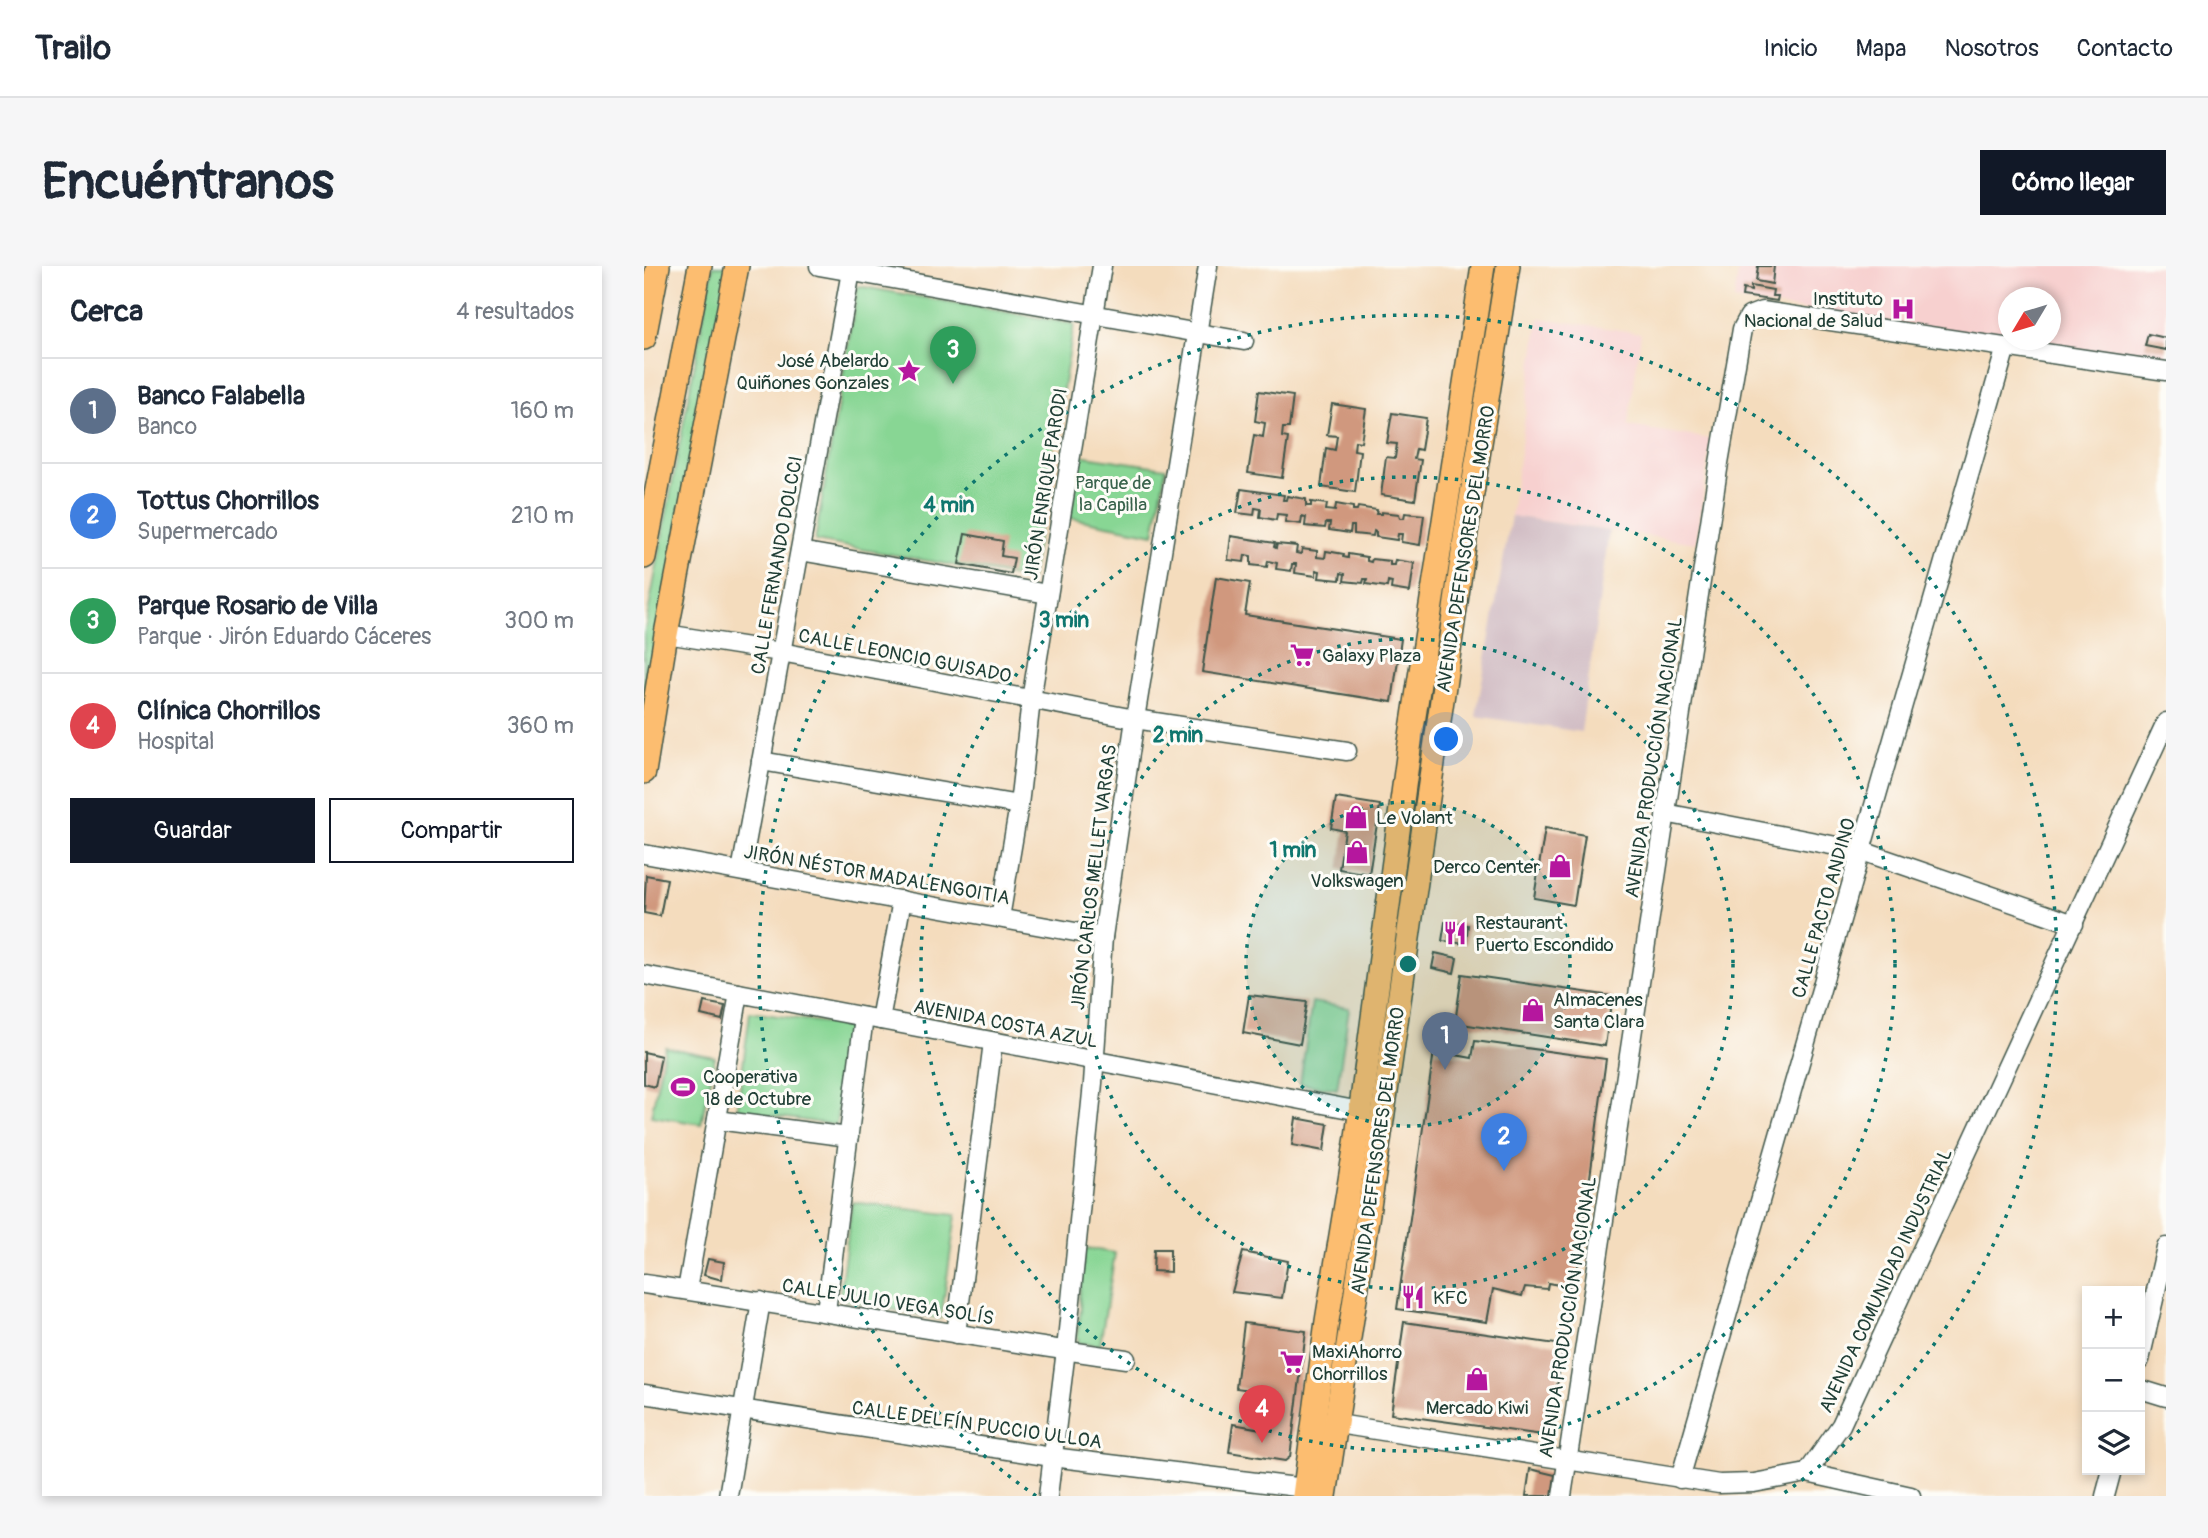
<!DOCTYPE html>
<html lang="es">
<meta charset="utf-8">
<style>
:root{--surface:#fff;--page:#f6f6f7;--text:#1f2937;--muted:#747a83;--line:#e0e1e3;--accent:#111827}
body{margin:0;font-family:Pangolin,sans-serif;background:var(--page);color:var(--text)}
.controls{position:absolute;right:21px;bottom:21px;display:grid;overflow:hidden;border-radius:0px;box-shadow:0 4px 10px #0003}
.controls button{width:63px;height:63px;display:grid;place-items:center;padding:0;border:0;border-bottom:2px solid var(--line);background:var(--surface);color:var(--text);font:35px sans-serif}
.compass{position:absolute;left:1354px;top:21px;width:63px;height:63px;border-radius:50%;background:var(--surface);box-shadow:0 4px 10px #0003;rotate:232deg}
.you{position:absolute;left:803px;top:474px;width:24px;height:24px;margin:-18px;border:5px solid #fff;border-radius:50%;background:#1a73e8;box-shadow:0 0 0 10px #1a73e833}
.badge{display:grid;place-items:center;width:46px;height:46px;border-radius:50%;background:var(--accent);color:#fff;font-size:23px;font-weight:700}
.pin{position:absolute;translate:-50% -58px;filter:drop-shadow(0 2px 4px #0008)}
.pin::after{content:'';position:absolute;top:37px;width:24px;height:21px;background:inherit;clip-path:polygon(0 0,100% 0,50% 100%)}
.list{margin:0;padding:0;list-style:none}
h2{display:flex;justify-content:space-between;align-items:center;height:91px;margin:0;padding:0 28px;font-size:30px}
h2 small{font-size:23px;font-weight:400;color:var(--muted)}
.list li{display:grid;grid-template-columns:46px 1fr auto;gap:21px;align-items:center;box-sizing:border-box;height:105px;padding:0 28px;border-top:2px solid var(--line)}
.list b{display:block;font-size:26px;white-space:nowrap}
.list p{margin:0;font-size:23px;white-space:nowrap;color:var(--muted)}
.list em{font-size:23px;font-style:normal;color:var(--muted)}
.actions{display:flex;gap:14px;padding:21px 28px}
.actions a{flex:1;padding:16px 0;border:2px solid var(--accent);border-radius:0px;text-align:center;font-size:24px;color:var(--accent)}
.actions .main{background:var(--accent);color:#fff}
.icon{flex:none;width:38px;height:38px;fill:none;stroke:currentColor;stroke-width:2;stroke-linecap:round;stroke-linejoin:round}
.map{position:relative;flex:none;width:1522px;height:1230px;overflow:hidden;border-radius:0px}
header{display:flex;align-items:center;gap:42px;box-sizing:border-box;height:98px;padding:0 35px;background:var(--surface);border-bottom:2px solid var(--line)}
header strong{font-size:33px}
nav{display:flex;gap:38px;margin-inline-start:auto;font-size:24px}
.intro{display:flex;align-items:center;justify-content:space-between;box-sizing:border-box;height:168px;padding:0 42px}
h1{margin:0;font-size:49px}
.button{padding:18px 32px;border-radius:0px;background:var(--accent);color:#fff;font-size:24px;font-weight:700}
main{display:flex;gap:42px;padding:0 42px}
aside{flex:1;background:var(--surface);border-radius:0px;box-shadow:0 4px 10px #0003}
.map>svg:first-child{display:block}
</style>
<header>
<strong>Trailo</strong>
<nav><a>Inicio</a><a>Mapa</a><a>Nosotros</a><a>Contacto</a></nav>
</header>
<div class="intro"><h1>Encuéntranos</h1><a class="button">Cómo llegar</a></div>
<main>
<aside>
<h2>Cerca<small>4 resultados</small></h2>
<ul class="list">
<li><span class="badge" style="background:#5c6f8a">1</span><div><b>Banco Falabella</b><p>Banco</p></div><em>160 m</em></li>
<li><span class="badge" style="background:#3f7fe0">2</span><div><b>Tottus Chorrillos</b><p>Supermercado</p></div><em>210 m</em></li>
<li><span class="badge" style="background:#2e9e5b">3</span><div><b>Parque Rosario de Villa</b><p>Parque · Jirón Eduardo Cáceres</p></div><em>300 m</em></li>
<li><span class="badge" style="background:#e0444e">4</span><div><b>Clínica Chorrillos</b><p>Hospital</p></div><em>360 m</em></li>
</ul>
<div class="actions"><a class="main">Guardar</a><a>Compartir</a></div>
</aside>
<div class="map">
<svg width="1522" height="1230" viewBox="0 0 1522 1230">
<rect width="100%" height="100%" fill="#fdfcf7"/>
<filter id="ink" filterUnits="userSpaceOnUse"><feTurbulence type="fractalNoise" baseFrequency=".0143" numOctaves="2"/><feDisplacementMap in="SourceGraphic" scale="14" xChannelSelector="R" yChannelSelector="G"/><feConvolveMatrix kernelMatrix="1 2 1 2 8 2 1 2 1" color-interpolation-filters="sRGB"/></filter>
<filter id="wash" filterUnits="userSpaceOnUse"><feTurbulence type="fractalNoise" baseFrequency=".00686" numOctaves="4" result="noise"/><feDisplacementMap in="SourceGraphic" scale="28" xChannelSelector="R" yChannelSelector="G"/><feGaussianBlur stdDeviation="1.57" result="paint"/><feColorMatrix in="noise" values="0 0 0 0 0 0 0 0 0 0 0 0 0 0 0 0 0 1.4 0 .05"/><feComposite in="paint" operator="in"/></filter>
<g filter="url(#wash)">
<rect width="100%" height="100%" fill="#f4dcbd"/>
<!-- built -->
<g fill="#f7d0cf" fill-rule="evenodd">
<path d="M1095,0H1522V97L1090,34ZM1364,32H1406V74H1364Z"/>
<polygon points="895,52 997,67 984,160 1067,173 1052,277 867,250"/>
</g>
<!-- industrial -->
<polygon fill="#d2bec5" points="867,250 965,265 937,466 832,450"/>
<!-- green -->
<g fill="#88d694" stroke="#548a64" stroke-width="2">
<polygon points="69,0 85,0 0,466 0,369"/>
<polygon points="214,20 430,58 387,313 171,275"/>
<polygon points="435,189 522,202 510,268 426,252"/>
<polygon points="668,736 705,742 693,823 656,818"/>
<polygon points="106,746 205,760 192,859 93,845"/>
<polygon points="21,781 71,791 57,858 7,850"/>
<polygon points="208,936 312,949 297,1053 195,1033"/>
<polygon points="441,982 471,987 456,1079 435,1077 433,1069 437,1044 435,1031"/>
</g>
<g id="blocks">
<!-- building -->
<g fill="#d0987e">
<polygon points="1114,0 1130,0 1128,18 1112,15"/>
<polygon points="1107,20 1129,24 1128,30 1134,30 1133,35 1098,30 1099,23 1107,25"/>
<polygon points="1504,68 1522,72 1522,84 1501,80"/>
<polygon points="615,125 649,130 645,162 639,162 638,171 644,172 638,212 604,207 610,169 619,171 621,157 611,155"/>
<polygon points="688,138 722,143 717,176 711,175 710,184 716,185 711,226 677,221 682,182 691,184 693,170 683,169"/>
<polygon points="748,147 782,152 777,184 772,183 770,193 777,194 771,234 737,229 742,191 751,192 753,178 743,177"/>
<polygon points="597,223 640,229 639,234 642,234 643,230 662,233 662,240 667,240 667,236 683,238 682,244 691,245 692,238 709,241 709,244 713,244 714,241 733,244 732,248 737,248 737,246 755,248 756,252 760,252 761,247 780,249 776,279 757,276 758,268 754,268 753,274 732,271 732,266 730,265 729,270 710,268 710,260 707,260 706,267 685,264 686,257 682,257 681,262 661,260 662,251 658,250 657,258 641,256 642,249 633,248 632,254 616,251 617,243 611,242 610,249 593,247"/>
<polygon points="321,268 359,275 357,290 370,292 367,308 315,298"/>
<polygon points="587,270 631,277 630,281 632,282 633,278 653,280 652,287 657,288 658,283 673,285 673,291 681,292 682,285 700,288 699,291 704,292 704,288 723,291 723,295 727,296 728,293 746,295 746,299 750,299 751,294 770,297 766,326 747,323 748,316 744,315 743,321 722,318 723,313 720,313 719,317 700,315 701,308 697,307 696,314 675,312 676,305 672,304 672,310 651,307 652,298 648,298 647,305 632,303 633,297 624,295 623,301 607,299 607,290 601,289 600,296 584,294"/>
<polygon points="572,311 606,317 601,349 757,373 748,436 558,406"/>
<polygon points="692,532 736,539 725,608 695,603 701,565 687,562"/>
<polygon points="901,562 941,569 930,639 890,632"/>
<polygon points="2,609 23,613 16,650 0,647"/>
<polygon points="801,656 824,659 822,678 798,675"/>
<polygon points="791,687 813,692 810,707 788,702"/>
<polygon points="818,708 968,730 961,780 811,757"/>
<polygon points="605,729 663,736 656,778 599,767"/>
<polygon points="60,736 81,740 78,754 57,749"/>
<polygon points="831,775 962,793 931,1022 904,1017 903,1023 881,1021 878,1030 849,1023 843,1056 753,1043 790,785 828,792"/>
<polygon points="0,786 17,790 11,821 0,818"/>
<polygon points="652,852 684,858 680,885 648,879"/>
<polygon points="510,983 526,983 526,1006 509,1005"/>
<polygon points="599,986 644,995 638,1032 588,1026"/>
<polygon points="64,993 80,996 78,1014 60,1009"/>
<polygon points="760,1056 919,1079 906,1170 747,1148"/>
<polygon points="600,1057 662,1065 646,1191 641,1195 585,1186 589,1158 617,1163 621,1126 592,1122"/>
<polygon points="886,1203 911,1209 908,1230 882,1230"/>
</g>
</g>
</g>
<g filter="url(#ink)">
<use href="#blocks" fill-opacity="0" stroke="#3f5549" stroke-width="2"/>
<g fill="none" stroke-linecap="round" stroke-linejoin="round">
<!-- minor casing -->
<g stroke="#3f5549" stroke-width="21">
<g id="minor">
<polyline points="175,0 600,75"/>
<polyline points="156,285 404,328"/>
<polyline points="22,368 137,386 491,453 703,485"/>
<polyline points="117,495 375,539"/>
<polyline points="1021,547 1218,585 1430,658"/>
<polyline points="0,588 459,671"/>
<polyline points="97,605 208,0"/>
<polyline points="356,652 375,539 387,434 458,0"/>
<polyline points="0,709 716,845"/>
<polyline points="236,754 258,634"/>
<polyline points="73,854 205,871"/>
<path d="M0,1018C161,1042 321,1071 482,1093"/>
<polyline points="43,1024 95,727"/>
<polyline points="182,1045 220,751"/>
<polyline points="312,1068 349,776"/>
<polyline points="1496,1094 1522,981"/>
<polyline points="1496,1123 1522,1131"/>
<polyline points="0,1128 408,1191 661,1222"/>
<polyline points="681,1156 1075,1218 1110,1217 1163,1207 1267,1230"/>
<polyline points="1163,1207 1197,1159 1522,456"/>
<polyline points="1036,1213 1362,81"/>
<polyline points="84,1230 117,1035"/>
<polyline points="404,1230 422,1084 449,817 459,671 491,453 564,0"/>
<polyline points="918,1230 1075,197 1098,63 1105,50 1118,45 1522,105"/>
<polyline points="1461,1230 1468,1204"/>
</g>
</g>
<!-- major casing -->
<g stroke="#3f5549" stroke-width="26">
<g id="major">
<polyline points="0,72 14,0"/>
<polyline points="0,291 56,0"/>
<polyline points="0,506 22,368 93,0"/>
<polyline points="660,1230 683,1055 713,871 765,483 839,0"/>
<polyline points="681,1230 735,875 822,266 864,0"/>
</g>
</g>
<!-- minor -->
<use href="#minor" stroke="#fff" stroke-width="18"/>
<!-- major -->
<use href="#major" stroke="#fcbd6f" stroke-width="23"/>
</g>
</g>
<!-- distance rings -->
<circle cx="764" cy="698" r="162" fill="#0f766e" fill-opacity=".12"/>
<g fill="none" stroke="#0f766e" stroke-width="3.5" stroke-dasharray="3.5 7">
<circle cx="764" cy="698" r="162"/>
<circle cx="764" cy="698" r="325"/>
<circle cx="764" cy="698" r="487"/>
<path d="M392 1230A649 649 0 1 1 1136 1230"/>
</g>
<!-- icons -->
<defs>
<g id="hospital-bare" transform="scale(1.89)"><path d="M-5-5h3v3.5h4V-5h3V5h-3V1.5h-4V5h-3Z" fill="#b5179e" stroke="#fdfcf7" stroke-width="2.5" paint-order="stroke"/></g>
<g id="sight-bare" transform="scale(1.89)"><path d="M0-6L1.8-2.2L6-1.7L2.9 1.2L3.7 5.4L0 3.3L-3.7 5.4L-2.9 1.2L-6-1.7L-1.8-2.2Z" fill="#b5179e" stroke="#fdfcf7" stroke-width="2.5" paint-order="stroke"/></g>
<g id="supermarket-bare" transform="scale(1.89)"><path d="M-6-5.5h2.5l.6 2H6L4.5 2H-2.5L-4.4-4H-6ZM-1.5 3.2a1.3 1.3 0 1 0 .1 0ZM3 3.2a1.3 1.3 0 1 0 .1 0Z" fill="#b5179e" stroke="#fdfcf7" stroke-width="2.5" paint-order="stroke"/></g>
<g id="shop-bare" transform="scale(1.89)"><path d="M-5-2.5h2.3a2.7 3.5 0 0 1 5.4 0H5L5.5 6h-11ZM-1.5-2.5h3a1.5 2.3 0 0 0-3 0Z" fill="#b5179e" stroke="#fdfcf7" stroke-width="2.5" paint-order="stroke"/></g>
<g id="restaurant-bare" transform="scale(1.89)"><path d="M-5-6h1v4h1v-4h1v4h1v-4h1v5L-1.5 .5V6h-2V.5L-5-1ZM5-6V6H3V1.5H1.5Q1.5-4 5-6Z" fill="#b5179e" stroke="#fdfcf7" stroke-width="2.5" paint-order="stroke"/></g>
<g id="stadium-bare" transform="scale(1.89)"><path d="M0-5a6.5 5 0 1 0 0 10a6.5 5 0 1 0 0-10ZM-3.5-1.8h7v3.6h-7Z" fill="#b5179e" stroke="#fdfcf7" stroke-width="2.5" paint-order="stroke"/></g>
</defs>
<g fill-rule="evenodd">
<use href="#hospital-bare" x="1259" y="43"/>
<use href="#sight-bare" x="265" y="105"/>
<use href="#supermarket-bare" x="658" y="389"/>
<use href="#shop-bare" x="712" y="551"/>
<use href="#shop-bare" x="713" y="586"/>
<use href="#shop-bare" x="916" y="600"/>
<use href="#restaurant-bare" x="811" y="667"/>
<use href="#shop-bare" x="889" y="744"/>
<use href="#stadium-bare" x="39" y="821"/>
<use href="#restaurant-bare" x="769" y="1031"/>
<use href="#supermarket-bare" x="648" y="1096"/>
<use href="#shop-bare" x="833" y="1113"/>
</g>
<g text-anchor="middle" stroke-width="6" stroke-linejoin="round" paint-order="stroke">
<!-- poi labels -->
<g font-size="19" fill="#1f3d34" stroke="#fdfcf7" text-anchor="start">
<text x="1239" y="39" text-anchor="end">Instituto<tspan x="1239" dy="22">Nacional de Salud</tspan></text>
<text x="245" y="101" text-anchor="end">José Abelardo<tspan x="245" dy="22">Quiñones Gonzales</tspan></text>
<text x="678" y="396">Galaxy Plaza</text>
<text x="732" y="558">Le Volant</text>
<text x="896" y="607" text-anchor="end">Derco Center</text>
<text x="713" y="621" text-anchor="middle">Volkswagen</text>
<text x="831" y="663">Restaurant<tspan x="831" dy="22">Puerto Escondido</tspan></text>
<text x="909" y="740">Almacenes<tspan x="909" dy="22">Santa Clara</tspan></text>
<text x="59" y="817">Cooperativa<tspan x="59" dy="22">18 de Octubre</tspan></text>
<text x="789" y="1038">KFC</text>
<text x="668" y="1092">MaxiAhorro<tspan x="668" dy="22">Chorrillos</tspan></text>
<text x="833" y="1148" text-anchor="middle">Mercado Kiwi</text>
</g>
<!-- park labels -->
<g font-size="19" fill="#39634c" stroke="#fdfcf7">
<text x="469" y="223">Parque de<tspan x="469" dy="22">la Capilla</tspan></text>
</g>
<!-- street labels -->
<g font-size="19" fill="#1f3d34" stroke="#fdfcf7">
<text transform="translate(401 218) rotate(-81)" y="7">JIRÓN ENRIQUE PARODI</text>
<text transform="translate(821 283) rotate(-81)" y="7">AVENIDA DEFENSORES DEL MORRO</text>
<text transform="translate(132 299) rotate(-80)" y="7">CALLE FERNANDO DOLCCI</text>
<text transform="translate(261 389) rotate(11)" y="7">CALLE LEONCIO GUISADO</text>
<text transform="translate(1009 491) rotate(-81)" y="7">AVENIDA PRODUCCIÓN NACIONAL</text>
<text transform="translate(233 608) rotate(10)" y="7">JIRÓN NÉSTOR MADALENGOITIA</text>
<text transform="translate(449 611) rotate(-83)" y="7">JIRÓN CARLOS MELLET VARGAS</text>
<text transform="translate(1179 642) rotate(-74)" y="7">CALLE PACTO ANDINO</text>
<text transform="translate(362 757) rotate(11)" y="7">AVENIDA COSTA AZUL</text>
<text transform="translate(733 885) rotate(-82)" y="7">AVENIDA DEFENSORES DEL MORRO</text>
<text transform="translate(1241 1014) rotate(-65)" y="7">AVENIDA COMUNIDAD INDUSTRIAL</text>
<text transform="translate(244 1035) rotate(9)" y="7">CALLE JULIO VEGA SOLÍS</text>
<text transform="translate(923 1051) rotate(-81)" y="7">AVENIDA PRODUCCIÓN NACIONAL</text>
<text transform="translate(333 1158) rotate(8)" y="7">CALLE DELFÍN PUCCIO ULLOA</text>
</g>
</g>
<circle cx="764" cy="698" r="10" fill="#0f766e" stroke="#fdfcf7" stroke-width="3.5"/>
<g font-size="21" text-anchor="middle" font-weight="bold" fill="#0f766e" stroke="#fdfcf7" stroke-width="6" stroke-linejoin="round" paint-order="stroke">
<text x="305" y="246">4 min</text>
<text x="420" y="361">3 min</text>
<text x="534" y="476">2 min</text>
<text x="649" y="591">1 min</text>
</g>
</svg>
<div class="controls">
<button>+</button>
<button>−</button>
<button><svg class="icon" aria-label="layers" viewBox="0 0 24 24"><path d="M12 4l9 5-9 5-9-5zM3 14l9 5 9-5"/></svg></button>
</div>
<svg class="compass" viewBox="-18 -18 36 36"><path d="M0-13l5 13h-10z" fill="#e53935"/><path d="M0 13l5-13h-10z" fill="#747a83"/></svg>
<div class="you"></div>
<div class="pin badge" style="left:801px;top:804px;background:#5c6f8a">1</div>
<div class="pin badge" style="left:860px;top:905px;background:#3f7fe0">2</div>
<div class="pin badge" style="left:309px;top:118px;background:#2e9e5b">3</div>
<div class="pin badge" style="left:618px;top:1177px;background:#e0444e">4</div>
</div>
</main>
